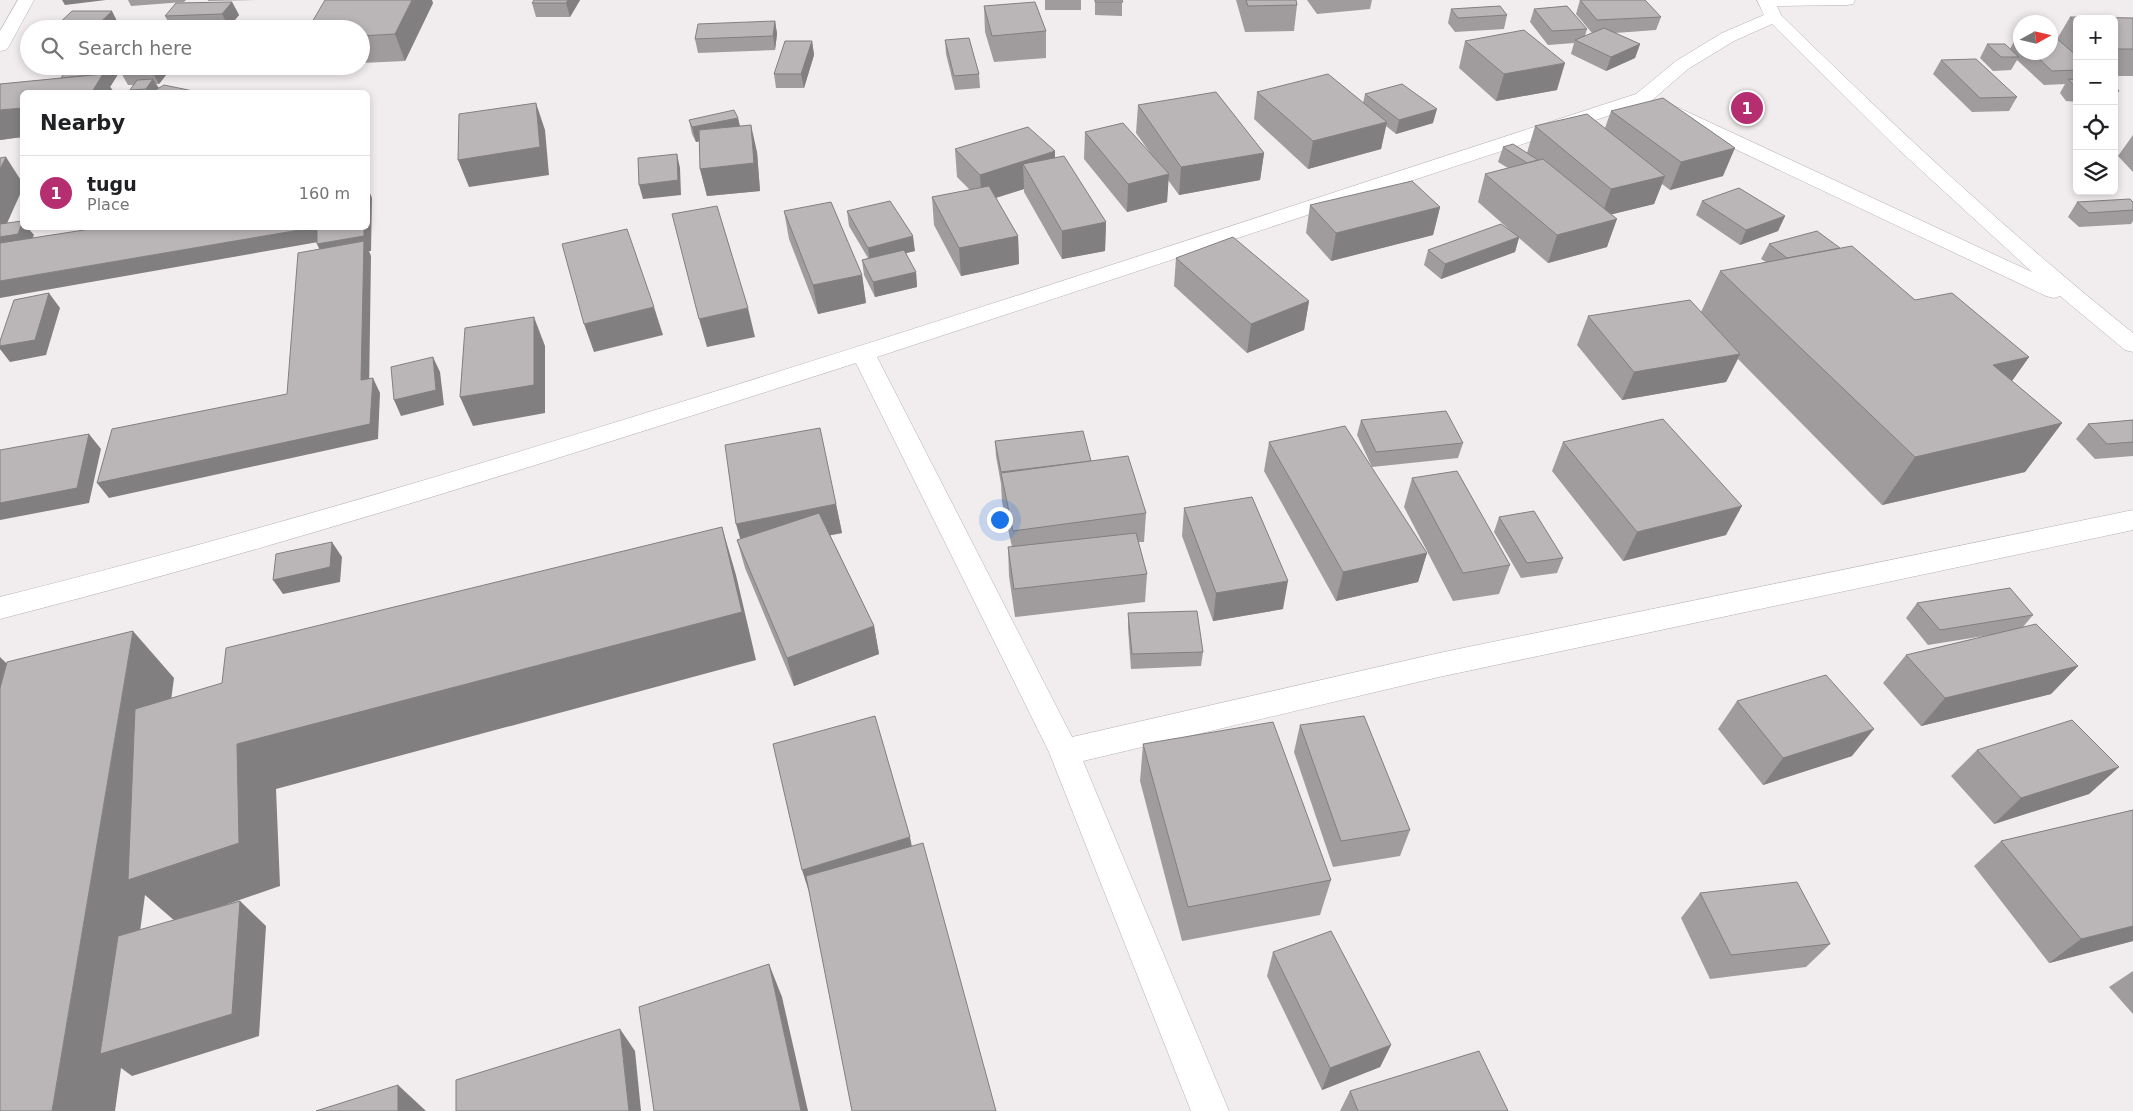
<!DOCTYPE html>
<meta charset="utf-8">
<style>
:root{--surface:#fff;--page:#f6f6f6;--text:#202124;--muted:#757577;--line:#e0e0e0;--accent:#b52e6f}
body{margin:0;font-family:"DejaVu Sans",sans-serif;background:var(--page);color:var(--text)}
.controls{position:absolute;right:15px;top:15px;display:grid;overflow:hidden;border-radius:8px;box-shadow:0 2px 8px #0003}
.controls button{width:45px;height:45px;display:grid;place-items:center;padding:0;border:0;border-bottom:1px solid var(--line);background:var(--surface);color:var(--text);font:25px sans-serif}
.compass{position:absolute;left:2013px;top:15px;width:45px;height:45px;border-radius:50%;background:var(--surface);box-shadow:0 2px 8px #0003;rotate:82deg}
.you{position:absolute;left:999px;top:519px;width:18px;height:18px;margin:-12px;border:4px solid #fff;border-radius:50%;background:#1a73e8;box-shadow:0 0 0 8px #1a73e833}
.badge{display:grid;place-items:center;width:32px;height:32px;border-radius:50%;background:var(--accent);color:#fff;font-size:16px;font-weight:700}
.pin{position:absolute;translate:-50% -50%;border:2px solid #fff;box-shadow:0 1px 5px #0006}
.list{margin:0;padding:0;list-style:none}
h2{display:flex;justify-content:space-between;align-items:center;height:65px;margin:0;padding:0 20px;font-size:21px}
h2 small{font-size:16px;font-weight:400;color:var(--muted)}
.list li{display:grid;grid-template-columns:32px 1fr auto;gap:15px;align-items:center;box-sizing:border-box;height:75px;padding:0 20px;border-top:1px solid var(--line)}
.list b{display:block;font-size:19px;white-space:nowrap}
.list p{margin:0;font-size:16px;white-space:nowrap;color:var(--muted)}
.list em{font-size:16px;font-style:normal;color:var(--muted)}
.icon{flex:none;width:28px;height:28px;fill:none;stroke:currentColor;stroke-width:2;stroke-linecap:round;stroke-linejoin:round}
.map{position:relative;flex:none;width:2133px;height:1111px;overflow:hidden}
.search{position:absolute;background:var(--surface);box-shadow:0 2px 8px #0003;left:20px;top:20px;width:350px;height:55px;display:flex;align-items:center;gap:12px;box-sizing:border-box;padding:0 18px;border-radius:28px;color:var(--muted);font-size:19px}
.panel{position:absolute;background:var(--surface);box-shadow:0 2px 8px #0003;left:20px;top:90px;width:350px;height:140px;border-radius:8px}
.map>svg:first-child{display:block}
</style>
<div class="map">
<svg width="2133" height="1111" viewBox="0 0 2133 1111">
<rect width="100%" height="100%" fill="#f1eced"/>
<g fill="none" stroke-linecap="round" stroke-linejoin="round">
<!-- minor casing -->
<g stroke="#b5b0b2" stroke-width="1">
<path id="minor" d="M1757,0H1855L1853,4L1847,5L1777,6L1781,15C1894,126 2009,234 2133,333V352L2125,350L2060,296L2054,298L2046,296L1665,116L1663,112L1665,108L1672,106L1679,108L2032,272L1898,149L1772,24L1734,41L1688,69L1650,102L877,357L1072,737L1439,653L2133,510V530L1439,677L1083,761L1229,1111H1191L1049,752L856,363C573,454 289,545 0,619V597C248,535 492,461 736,385C1037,291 1336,191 1636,94L1676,61L1722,33L1764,15Z"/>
</g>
<!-- major casing -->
<g stroke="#b5b0b2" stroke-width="1">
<polygon id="major" points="18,0 34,0 9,46 6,50 0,51 0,31"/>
</g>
<!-- minor -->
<use href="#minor" fill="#fff" fill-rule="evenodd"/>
<!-- major -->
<use href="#major" fill="#fff" fill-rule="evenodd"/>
</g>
<!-- wall -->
<g fill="#a09c9d">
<polygon points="128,0 186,0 184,2 131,6"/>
<polygon points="208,0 259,0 208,1"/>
<polygon points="580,0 570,17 536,17 532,3"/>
<rect x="1045" y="0" width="36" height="10"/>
<polygon points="1095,0 1122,0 1122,16 1095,15"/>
<polygon points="1236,0 1296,0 1297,5 1294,31 1245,32"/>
<polygon points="1307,0 1372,0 1370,9 1317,14"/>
<polygon points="1580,0 1661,17 1656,30 1615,33 1640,44 1635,58 1606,71 1571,54 1574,43 1548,45 1530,22 1534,9 1587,29 1585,36 1592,33 1576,14"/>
<polygon points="232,2 239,15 229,27 172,29 165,16"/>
<polygon points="433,3 405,61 361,63 361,29"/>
<polygon points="984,6 1046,31 1046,58 994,62 985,32"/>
<polygon points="1451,9 1507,15 1504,29 1455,32 1448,23"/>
<polygon points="2070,17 2133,18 2133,76 2114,76 2114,19 2077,19 2077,102 2066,101 2060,93 2065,84 2044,85 2017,60 2011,70 1993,71 1980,58 1987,44 2010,49 2016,38 2020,38 2020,52 2050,52 2057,39"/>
<polygon points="775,21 777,34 775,50 698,53 695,39"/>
<polygon points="945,40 979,74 980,88 955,90 946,54"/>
<polygon points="812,41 814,55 804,88 776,88 774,74"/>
<polygon points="1465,41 1557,90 1496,101 1459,68"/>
<polygon points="1941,60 2017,97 2009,111 1972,112 1933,74"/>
<polygon points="173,66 159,84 156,84 159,88 199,92 131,92 130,90 134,85 128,85 120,71 110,87 114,92 22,92 22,137 0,140 0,84 61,78 121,70"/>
<polygon points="2114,85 2119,91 2114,97"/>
<polygon points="1257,92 1363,103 1365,94 1433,123 1396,134 1386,126 1381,149 1308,169 1254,119"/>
<polygon points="1138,105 1264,153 1260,180 1179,195 1168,180 1167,202 1127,212 1084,159 1085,132 1151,154 1136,133"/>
<polygon points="1611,111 1723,176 1670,190 1662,184 1654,204 1612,214 1607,247 1548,263 1519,238 1515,252 1441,279 1424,265 1428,250 1512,232 1478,202 1485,174 1508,168 1498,162 1503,147 1527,153 1535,126 1605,128"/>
<polygon points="738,118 740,126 757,152 760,191 707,196 700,169 700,141 696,142 692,134 689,120"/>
<polygon points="2133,135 2133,172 2118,156"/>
<polygon points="955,149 1055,158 1106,222 1105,251 1062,259 1024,192 1024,189 996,198 1018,236 1019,264 961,276 934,225 932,197 970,190 957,177"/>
<polygon points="1702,201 1785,216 1778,231 1740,245 1696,215"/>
<polygon points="2077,202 2133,202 2133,221 2131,224 2079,227 2068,217"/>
<polygon points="1310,205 1440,207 1433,235 1331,261 1306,233"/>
<polygon points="784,211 862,275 866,303 818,314 789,239"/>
<polygon points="847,211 915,251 905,253 916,272 917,287 875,297 864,275 862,260 868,258 849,226"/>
<polygon points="1769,244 1840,248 1915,300 2029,357 2012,381 2062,423 2025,472 1882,505 1738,359 1726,382 1622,400 1577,345 1588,316 1701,312 1720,271 1766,262 1761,259"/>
<polygon points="1176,258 1309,301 1304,330 1247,353 1174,286"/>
<polygon points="1361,420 1463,443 1458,458 1372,467 1357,435"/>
<polygon points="2133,420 2133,456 2095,459 2076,439 2088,424"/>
<polygon points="995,441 1091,461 1146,513 1144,542 1138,542 1147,574 1145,602 1015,617 1009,576 1008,547 1012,547 1002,502 1001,484 996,456"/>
<polygon points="1269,442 1427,553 1418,582 1336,601 1264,471"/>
<polygon points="1563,442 1726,535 1623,561 1552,471"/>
<polygon points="1412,478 1510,565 1499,594 1453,601 1404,507"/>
<polygon points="836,504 842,533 830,535 874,626 879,654 794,686 745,568 737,540"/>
<polygon points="1184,508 1283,609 1213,621 1182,536"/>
<polygon points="1499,517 1563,558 1557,573 1521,578 1494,532"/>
<polygon points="1917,603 2033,615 2023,627 2078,666 2051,694 1921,726 1883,683 1906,655 1990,635 1928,645 1906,618"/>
<polygon points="1128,613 1203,652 1201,666 1131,669 1128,628"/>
<polygon points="1737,701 1852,756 1763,785 1718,729"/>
<polygon points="1300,725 1410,830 1400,856 1333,867 1294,752"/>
<polygon points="1143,744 1331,880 1320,915 1182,941 1140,781"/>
<polygon points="1977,750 2119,767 2089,794 1994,824 1951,776"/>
<polygon points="2133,810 2133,941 2049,963 1974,866 2001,841"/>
<polygon points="1700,893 1830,944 1806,967 1710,979 1681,918"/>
<polygon points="1273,952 1391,1045 1380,1067 1322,1090 1267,976"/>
<polygon points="2133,971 2133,1014 2109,987"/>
<polygon points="1350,1091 1508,1111 1340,1111"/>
</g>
<!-- shaded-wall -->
<g fill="#827f80">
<polygon points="62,0 106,0 65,5"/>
<polygon points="412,0 432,0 433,3 405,61 395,34"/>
<polygon points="568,0 580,0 570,17 566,3"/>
<polygon points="232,2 239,15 229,27 222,14"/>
<polygon points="112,11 119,25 115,29 93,29"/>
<polygon points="775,21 777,34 775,50 773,36"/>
<polygon points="812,41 814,55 804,88 801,74"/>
<polygon points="1640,44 1635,58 1606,71 1611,57"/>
<polygon points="1565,63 1557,90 1496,101 1504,74"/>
<polygon points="106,66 123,66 110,87 114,92 92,92 100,76"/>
<polygon points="154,66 173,66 159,84 151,70"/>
<polygon points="153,79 161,92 148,92 146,89"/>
<polygon points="536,103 545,130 549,175 469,187 458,160"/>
<polygon points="22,108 22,137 0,140 0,110"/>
<polygon points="1437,109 1433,123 1396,134 1399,120"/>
<polygon points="738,118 741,132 696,142 692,127"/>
<polygon points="1387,122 1381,149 1308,169 1313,141"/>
<polygon points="751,125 757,152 760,191 707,196 700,169"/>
<polygon points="1735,148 1723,176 1670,190 1681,162"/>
<polygon points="1055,151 1055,179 1023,164 1024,189 982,202 980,175"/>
<polygon points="1264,153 1260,180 1179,195 1181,167"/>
<polygon points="677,154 680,168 681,195 643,199 639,185"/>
<polygon points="6,157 22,182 22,190 4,230 0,231 0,169"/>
<polygon points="1169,174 1167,202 1127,212 1128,184"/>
<polygon points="1665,176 1654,204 1601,217 1611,189"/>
<polygon points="368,188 372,198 371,251 369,251 371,256 369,395 361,380 324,259 317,244 364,228 368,228"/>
<polygon points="1440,207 1433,235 1331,261 1336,233"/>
<polygon points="1785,216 1778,231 1740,245 1746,230"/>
<polygon points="1617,219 1607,247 1548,263 1557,235"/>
<polygon points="1106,222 1105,251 1062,259 1062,231"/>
<polygon points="22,223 22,228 28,228 34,235 28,249 0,254 0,237"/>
<polygon points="311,228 317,228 324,241 0,298 0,281"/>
<polygon points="913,236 915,251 870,262 868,248"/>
<polygon points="1018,236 1019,264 961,276 959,248"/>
<polygon points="1519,237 1515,252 1441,279 1445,264"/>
<polygon points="916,272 917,287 875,297 873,282"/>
<polygon points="862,275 866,303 818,314 813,285"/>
<polygon points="49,293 60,308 46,355 10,362 0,349 0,346"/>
<polygon points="1309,301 1304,330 1247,353 1251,324"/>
<polygon points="654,307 663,335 594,352 584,324"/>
<polygon points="748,308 755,337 707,347 699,319"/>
<polygon points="534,317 545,346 545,413 473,426 460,397"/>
<polygon points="1740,354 1726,382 1622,400 1634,372"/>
<polygon points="433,357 440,372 444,405 401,416 394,400"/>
<polygon points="2029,357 1994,406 1993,365"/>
<polygon points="373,378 380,393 378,439 109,498 97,483"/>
<polygon points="2062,423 2025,472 1882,505 1915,457"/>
<polygon points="89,434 101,449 89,503 0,520 0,503"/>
<polygon points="836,504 842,533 744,552 736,524"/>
<polygon points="1742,506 1726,535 1623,561 1637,532"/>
<polygon points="722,527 736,575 756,660 276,789 280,886 176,922 145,895 124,1047 240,901 266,926 259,1036 132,1076 121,1068 115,1111 52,1111 133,631 174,678 148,873 237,744"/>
<polygon points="332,542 342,557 340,582 283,594 273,580"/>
<polygon points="1427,553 1418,582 1336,601 1343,572"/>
<polygon points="1288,581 1283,609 1213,621 1216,593"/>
<polygon points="874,626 879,654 794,686 787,658"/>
<polygon points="0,657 36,692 0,853"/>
<polygon points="2078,666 2051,694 1921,726 1945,698"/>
<polygon points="1874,729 1852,756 1763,785 1783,758"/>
<polygon points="2119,767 2089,794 1994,824 2021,798"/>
<polygon points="910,837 915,862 810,895 802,870"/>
<polygon points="2133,926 2133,941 2049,963 2081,939"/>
<polygon points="769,964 782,997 808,1111 801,1111"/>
<polygon points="620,1029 635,1051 641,1111 629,1111"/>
<polygon points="1391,1045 1380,1067 1322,1090 1330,1068"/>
<polygon points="398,1085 426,1111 398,1111"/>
</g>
<!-- building -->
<g fill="#bab5b7" stroke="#827f80">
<polygon points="325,0 412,0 395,34 361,36 361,29 308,29"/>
<polygon points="534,0 568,0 566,3 532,3"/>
<polygon points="1095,0 1122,0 1123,2 1095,2"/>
<polygon points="1246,0 1296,0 1297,5 1248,6"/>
<polygon points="1580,0 1645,0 1661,17 1597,20"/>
<polygon points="232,2 222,14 165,16 176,3"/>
<polygon points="1035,2 1046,31 992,36 984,6"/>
<polygon points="1500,6 1507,15 1458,18 1451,9"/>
<polygon points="1567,6 1587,29 1552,31 1534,9"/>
<polygon points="72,11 112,11 93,29 53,29"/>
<polygon points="2070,17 2133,18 2133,49 2114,49 2114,19 2077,19 2077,23"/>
<polygon points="775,21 773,36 695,39 698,24"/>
<polygon points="1604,28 1640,44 1611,57 1575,40"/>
<polygon points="1524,30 1565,63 1504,74 1465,41"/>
<polygon points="969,38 979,74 954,76 945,40"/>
<polygon points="2016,38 2020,38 2020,42"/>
<polygon points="2050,38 2056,38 2077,56 2077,70 2052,71 2032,52 2050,52"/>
<polygon points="785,41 812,41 801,74 774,74"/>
<polygon points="1987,44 2005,44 2019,57 2001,57"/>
<polygon points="1976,59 2017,97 1980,98 1941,60"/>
<polygon points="69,66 106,66 102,74 61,78"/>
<polygon points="124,66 154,66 151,70 120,71"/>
<polygon points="103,74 92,92 22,92 22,108 0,110 0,84"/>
<polygon points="1328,74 1387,122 1313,141 1257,92"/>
<polygon points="153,79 146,89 130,90 137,80"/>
<polygon points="2068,79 2077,80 2077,87 2075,87"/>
<polygon points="1402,84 1437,109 1399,120 1365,94"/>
<polygon points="164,85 198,92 152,92"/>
<polygon points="2114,85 2119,91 2114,90"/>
<polygon points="1216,92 1264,153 1181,167 1138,105"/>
<polygon points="1663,98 1735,148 1681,162 1611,111"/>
<polygon points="536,103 540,147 458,160 459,114"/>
<polygon points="734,110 738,118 692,127 689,120"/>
<polygon points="1587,114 1665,176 1611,189 1535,126"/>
<polygon points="1123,123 1169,174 1128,184 1085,132"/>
<polygon points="751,125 754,163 700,169 699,130"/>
<polygon points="1028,127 1055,151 980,175 955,149"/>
<polygon points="1513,144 1538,160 1527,163 1503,147"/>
<polygon points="677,154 678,180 639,185 638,158"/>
<polygon points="1064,156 1106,222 1062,231 1023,164"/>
<polygon points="6,157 0,169 0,158"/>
<polygon points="1543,159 1617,219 1557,235 1485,174"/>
<polygon points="1412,181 1440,207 1336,233 1310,205"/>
<polygon points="989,186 1018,236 959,248 932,197"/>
<polygon points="1739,188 1785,216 1746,230 1702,201"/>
<polygon points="2130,199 2133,202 2133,210 2089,213 2077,202"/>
<polygon points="890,201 913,236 868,248 847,211"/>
<polygon points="831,202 862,275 813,285 784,211"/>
<polygon points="717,206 748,308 699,319 672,214"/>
<polygon points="22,221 22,223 18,234 0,237 0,224"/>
<polygon points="1501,224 1519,237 1445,264 1428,250"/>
<polygon points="97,228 311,228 0,281 0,243"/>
<polygon points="317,228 364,228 364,236 317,244"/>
<polygon points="627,229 654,307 584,324 562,244"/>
<polygon points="1817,231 1840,248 1787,258 1769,244"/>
<polygon points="1233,237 1309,301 1251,324 1176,258"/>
<polygon points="364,241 361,380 373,378 370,424 97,483 112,429 287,394 298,253"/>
<polygon points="1852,246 1915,300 1952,293 2029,357 1993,365 2062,423 1915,457 1720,271"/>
<polygon points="904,250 916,272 873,282 862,260"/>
<polygon points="49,293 35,340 0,346 0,341 14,300"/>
<polygon points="1690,300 1740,354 1634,372 1588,316"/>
<polygon points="534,317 534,385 460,397 465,328"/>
<polygon points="433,357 436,390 394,400 391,367"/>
<polygon points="1446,411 1463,443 1376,452 1361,420"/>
<polygon points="1663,419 1742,506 1637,532 1563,442"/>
<polygon points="2133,420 2133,442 2107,444 2088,424"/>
<polygon points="1345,426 1427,553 1343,572 1269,442"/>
<polygon points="820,428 836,504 736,524 725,445"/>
<polygon points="1083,431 1091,461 1001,472 995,441"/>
<polygon points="89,434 77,488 0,503 0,450"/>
<polygon points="1128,456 1146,513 1013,531 1001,473"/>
<polygon points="1457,471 1510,565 1463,573 1412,478"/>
<polygon points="1252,497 1288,581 1216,593 1184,508"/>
<polygon points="1534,511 1563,558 1527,563 1499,517"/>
<polygon points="819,513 874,626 787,658 737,540"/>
<polygon points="722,527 742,612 237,744 239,843 128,880 135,709 222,683 226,648"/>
<polygon points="1136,533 1147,574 1014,589 1008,547"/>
<polygon points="332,542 330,567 273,580 276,554"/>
<polygon points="2010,588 2033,615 1940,630 1917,603"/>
<polygon points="1197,611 1203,652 1132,654 1128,613"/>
<polygon points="2036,624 2078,666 1945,698 1906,655"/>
<polygon points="133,631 52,1111 0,1111 0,688 7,662"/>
<polygon points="1826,675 1874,729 1783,758 1737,701"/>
<polygon points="875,716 910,837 802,870 773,744"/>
<polygon points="1364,716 1410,830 1341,841 1300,725"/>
<polygon points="2072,720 2119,767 2021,798 1977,750"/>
<polygon points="1273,722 1331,880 1188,907 1143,744"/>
<polygon points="2133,810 2133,926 2081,939 2001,841"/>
<polygon points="923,843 996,1111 852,1111 806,876"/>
<polygon points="1797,882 1830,944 1731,955 1700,893"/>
<polygon points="240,901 232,1014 100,1054 118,936"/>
<polygon points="1331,931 1391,1045 1330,1068 1273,952"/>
<polygon points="769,964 801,1111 654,1111 639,1007"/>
<polygon points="620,1029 629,1111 456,1111 456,1080"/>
<polygon points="1479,1051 1508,1111 1358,1111 1350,1091"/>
<polygon points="398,1085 398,1111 316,1111"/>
</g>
</svg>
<div class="controls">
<button>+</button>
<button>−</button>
<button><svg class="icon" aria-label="locate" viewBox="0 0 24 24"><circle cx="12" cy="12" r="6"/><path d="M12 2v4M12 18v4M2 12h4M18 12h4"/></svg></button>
<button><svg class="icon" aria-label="layers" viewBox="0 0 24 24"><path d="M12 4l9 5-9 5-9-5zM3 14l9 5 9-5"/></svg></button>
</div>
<svg class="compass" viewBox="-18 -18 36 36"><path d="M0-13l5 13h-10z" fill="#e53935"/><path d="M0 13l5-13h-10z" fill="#757577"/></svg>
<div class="you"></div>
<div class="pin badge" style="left:1747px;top:108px">1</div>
<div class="search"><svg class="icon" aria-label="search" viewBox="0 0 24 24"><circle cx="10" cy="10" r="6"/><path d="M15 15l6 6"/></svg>Search here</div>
<section class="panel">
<h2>Nearby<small></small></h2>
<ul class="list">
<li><span class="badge">1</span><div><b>tugu</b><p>Place</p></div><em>160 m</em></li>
</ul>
</section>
</div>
